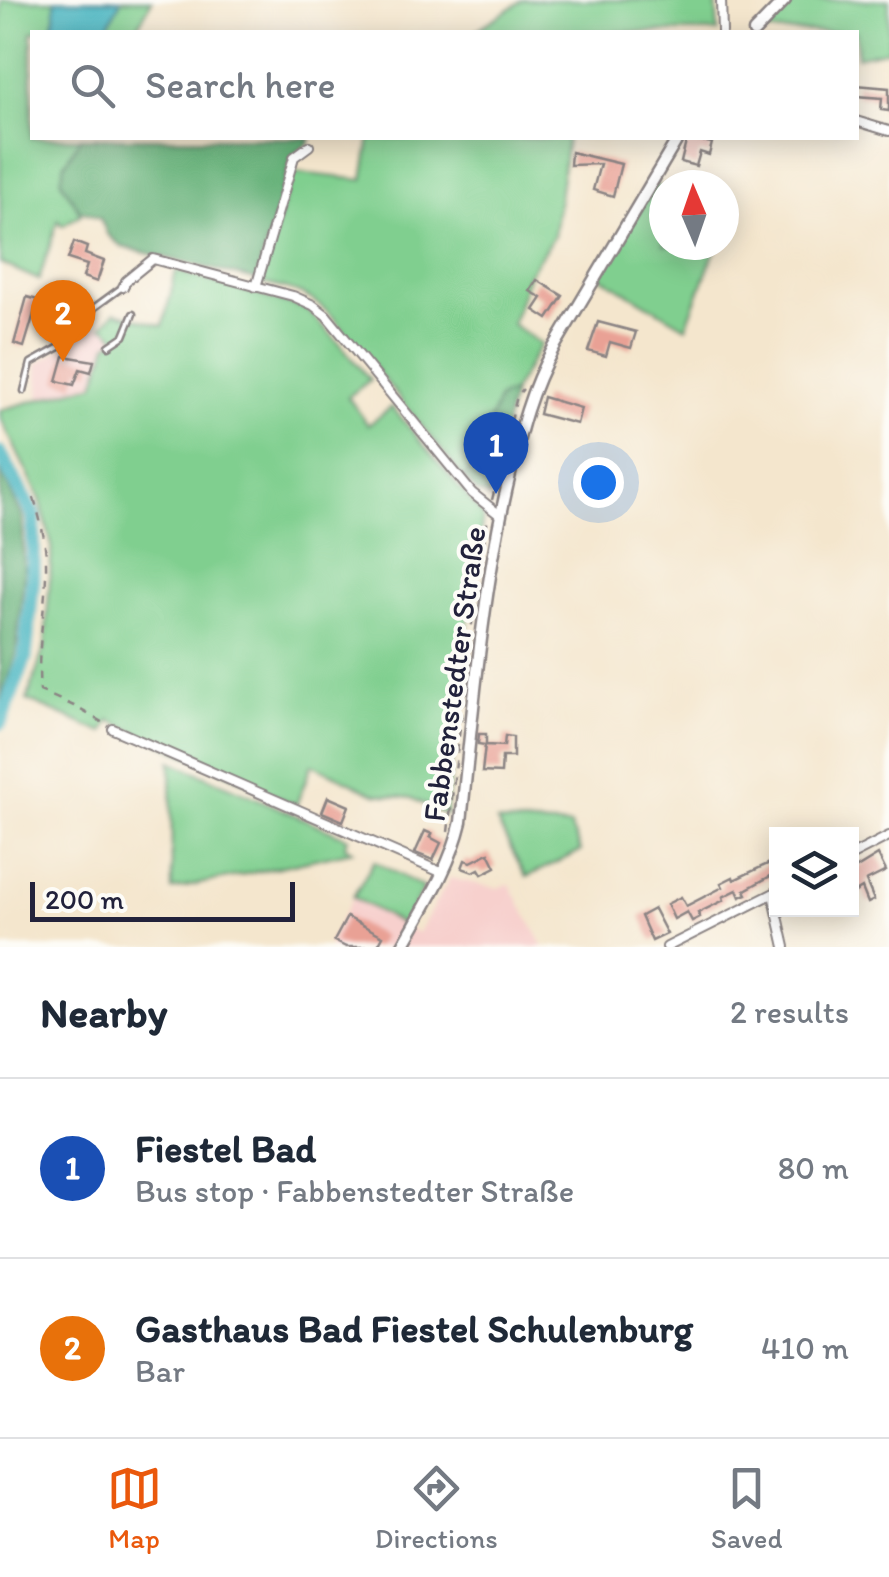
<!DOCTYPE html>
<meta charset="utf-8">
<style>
:root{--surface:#fff;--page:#f2f2f3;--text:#1f2937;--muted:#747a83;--line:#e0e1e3;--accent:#ea580c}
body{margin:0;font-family:Itim,sans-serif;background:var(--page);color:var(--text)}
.controls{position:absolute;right:30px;bottom:30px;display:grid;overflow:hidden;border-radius:0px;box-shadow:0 5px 25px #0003}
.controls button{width:90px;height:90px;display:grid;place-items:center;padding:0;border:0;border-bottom:2px solid var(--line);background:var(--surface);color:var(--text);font:50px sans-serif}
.compass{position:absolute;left:649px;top:170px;width:90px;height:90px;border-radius:50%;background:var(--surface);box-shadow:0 5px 25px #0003;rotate:358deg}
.scale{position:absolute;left:30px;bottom:25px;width:265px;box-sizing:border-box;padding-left:10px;border:5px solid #22223b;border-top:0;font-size:28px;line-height:35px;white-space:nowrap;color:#22223b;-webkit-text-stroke:8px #fdfcf7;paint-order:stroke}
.you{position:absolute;left:598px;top:482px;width:35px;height:35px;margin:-25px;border:8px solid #fff;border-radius:50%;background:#1a73e8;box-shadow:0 0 0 15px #1a73e833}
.badge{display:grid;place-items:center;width:65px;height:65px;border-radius:50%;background:var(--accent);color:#fff;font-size:32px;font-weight:700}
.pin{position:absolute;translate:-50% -82px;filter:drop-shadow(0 2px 5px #0008)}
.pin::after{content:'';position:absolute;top:52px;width:35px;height:30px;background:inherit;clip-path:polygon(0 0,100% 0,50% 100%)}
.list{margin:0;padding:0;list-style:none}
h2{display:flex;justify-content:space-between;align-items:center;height:130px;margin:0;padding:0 40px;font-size:42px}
h2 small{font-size:32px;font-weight:400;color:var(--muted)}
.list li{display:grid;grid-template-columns:65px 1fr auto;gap:30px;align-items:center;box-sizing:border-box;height:180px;padding:0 40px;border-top:2px solid var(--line)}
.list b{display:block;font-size:38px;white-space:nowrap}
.list p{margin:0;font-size:32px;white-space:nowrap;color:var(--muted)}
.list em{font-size:32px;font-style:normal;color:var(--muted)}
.icon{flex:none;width:55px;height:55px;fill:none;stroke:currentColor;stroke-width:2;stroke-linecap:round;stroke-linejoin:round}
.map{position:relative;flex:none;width:889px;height:947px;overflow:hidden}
.search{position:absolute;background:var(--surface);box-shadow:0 5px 25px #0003;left:30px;right:30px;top:30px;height:110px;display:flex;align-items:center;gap:25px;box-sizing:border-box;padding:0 35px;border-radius:0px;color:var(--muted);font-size:38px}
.sheet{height:490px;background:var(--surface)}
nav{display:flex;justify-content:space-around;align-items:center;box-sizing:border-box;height:140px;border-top:2px solid var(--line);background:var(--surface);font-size:28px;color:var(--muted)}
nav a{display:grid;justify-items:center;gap:5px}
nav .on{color:var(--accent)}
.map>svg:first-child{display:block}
</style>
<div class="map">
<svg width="889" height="947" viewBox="0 0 889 947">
<rect width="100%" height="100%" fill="#fdfcf7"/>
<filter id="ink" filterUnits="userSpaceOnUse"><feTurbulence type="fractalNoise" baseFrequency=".01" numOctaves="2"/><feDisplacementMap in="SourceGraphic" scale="20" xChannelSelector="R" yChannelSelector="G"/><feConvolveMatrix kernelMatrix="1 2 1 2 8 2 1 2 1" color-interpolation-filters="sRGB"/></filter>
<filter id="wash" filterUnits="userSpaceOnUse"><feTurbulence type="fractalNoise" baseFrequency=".0048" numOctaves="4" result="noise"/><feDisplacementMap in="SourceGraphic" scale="40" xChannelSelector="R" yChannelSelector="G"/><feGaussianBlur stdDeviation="2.25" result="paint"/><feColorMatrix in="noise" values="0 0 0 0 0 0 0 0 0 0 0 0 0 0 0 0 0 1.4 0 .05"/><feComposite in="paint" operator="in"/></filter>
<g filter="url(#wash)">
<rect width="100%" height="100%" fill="#f4e6cd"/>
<!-- built -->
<g fill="#f7d0cd">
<polygon points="83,321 108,329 118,339 108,344 95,384 40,399 37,364 70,344"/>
<polygon points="450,878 496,888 510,885 544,947 331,947 328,943 353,897 418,933"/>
</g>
<!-- green -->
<g fill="#80cf8f" stroke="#517865" stroke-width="2.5">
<polygon points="1,0 152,0 135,32 32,32 32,138 80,138 61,180 81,214 62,226 58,220 39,280 0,263"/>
<polygon points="523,0 716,0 718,32 474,32"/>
<polygon points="795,0 889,0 889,50 857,57 856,32 763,32"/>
<path d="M370,138H567L554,236L529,273L512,324L541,344L513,392L499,398L465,479L334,318C307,292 296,291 261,283L292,172L363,180Z"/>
<polygon points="654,184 664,188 664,245 717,245 686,327 599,276"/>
<polygon points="176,271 306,309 342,346 370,380 348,397 368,425 392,407 483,516 460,678 446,815 411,798 375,794 312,764 296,805 110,720 103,733 27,700 45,645 52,547 40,499 0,417 0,410 95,384 108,344 117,339 108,329 102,327 115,312 163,326"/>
<polygon points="171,761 348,838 345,846 353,851 172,890"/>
<polygon points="497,822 570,826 581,851 526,877"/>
<polygon points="374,861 424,888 403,925 353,897"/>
</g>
<!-- forest -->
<g fill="#68b27a" stroke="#456a5a" stroke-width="2.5">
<polygon points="80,138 310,138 310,142 293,155 256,280 122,247 107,234 100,218 79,210 61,181 64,165"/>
<polygon points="513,392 489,497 477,493 465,479 499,398"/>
<polygon points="0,470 23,517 24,576 16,655 0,701"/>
</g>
<!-- water -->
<polygon fill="#47b5c1" stroke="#346c7e" stroke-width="2.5" points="55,0 121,0 105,32 51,32 55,16"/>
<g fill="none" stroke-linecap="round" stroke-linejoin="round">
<!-- river -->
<polyline stroke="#47b5c1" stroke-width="15" points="0,453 34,517 33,579 25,658 0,723"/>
</g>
<g id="blocks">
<!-- building -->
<g fill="#e9a195">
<polygon points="856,85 889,88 889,111 881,110 882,98 856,96"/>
<polygon points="687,138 712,143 709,155 700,152 696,166 681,162"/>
<polygon points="571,152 621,164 613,196 593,190 600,164 570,165"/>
<polygon points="74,242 87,247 85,254 104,261 97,282 83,277 87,265 68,259"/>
<polygon points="537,280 563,296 548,319 534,310 542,298 530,291"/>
<polygon points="27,297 38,300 24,347 14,344"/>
<polygon points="598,322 636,332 631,348 610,342 606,356 588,351"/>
<polygon points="64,356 94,361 91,372 80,369 74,385 57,381"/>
<polygon points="543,397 581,408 577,424 539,414"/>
<polygon points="479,734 486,734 486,745 504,746 505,736 513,737 513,757 502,757 501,773 482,772 485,745 478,744"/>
<polygon points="328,797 349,806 343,821 322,812"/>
<polygon points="425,831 432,834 430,837 441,843 433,860 415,853"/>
<polygon points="489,853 496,867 482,874 479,869 473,872 462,868 465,860 471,862"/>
<polygon points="878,855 886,871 866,881 874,900 868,903 862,888 852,894 852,871"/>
<polygon points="776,860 776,873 745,890 747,894 740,897 737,890 723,897 724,900 698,913 700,917 692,921 687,912 674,919 667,904 681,897 686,906 723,887 721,883 733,877 734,880"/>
<polygon points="654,909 667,934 652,941 641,916"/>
<polygon points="347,917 383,936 377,947 346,947 334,941"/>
</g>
</g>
</g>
<g filter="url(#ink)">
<use href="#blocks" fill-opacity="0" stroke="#8b8484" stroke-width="2.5"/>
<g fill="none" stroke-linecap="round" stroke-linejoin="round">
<!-- lane casing -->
<g stroke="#8b8484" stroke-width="9">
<g id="lane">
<polyline points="43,303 82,314"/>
<polyline points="109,346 124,336 133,314"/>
<polyline points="24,391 31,363 67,343 84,315 121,288"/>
</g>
</g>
<!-- street casing -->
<g stroke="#8b8484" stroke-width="12">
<g id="street">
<polyline points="721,0 722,32"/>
<polyline points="856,121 889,131"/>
<polyline points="123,287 126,281 153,259 293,296 313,305 326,315 472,493 501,516"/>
<polyline points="256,287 294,157 309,146"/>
<polyline points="113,729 443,873"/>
<polyline points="852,855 889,836"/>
<polyline points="773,894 785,947"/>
<polyline points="667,947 776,892"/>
</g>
</g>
<!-- secondary casing -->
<g stroke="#8b8484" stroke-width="15">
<g id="secondary">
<polyline points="754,32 785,0"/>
<path d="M402,947C425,906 450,868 461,822C473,710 482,597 507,487C519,437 528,394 553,349L678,138"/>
</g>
</g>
<!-- path -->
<g stroke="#8b8484" stroke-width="2.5" stroke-dasharray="8 8" stroke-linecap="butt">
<path d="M34,498C40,519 46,540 46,562C47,606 36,645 40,691L74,706L105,724"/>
<polyline points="492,500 517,396 523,389"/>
<polyline points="448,832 475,598 488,518"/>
</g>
<!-- lane -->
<use href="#lane" stroke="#fff" stroke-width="4"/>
<!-- street -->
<use href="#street" stroke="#fff" stroke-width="8"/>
<!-- secondary -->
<use href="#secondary" stroke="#fff" stroke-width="10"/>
</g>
</g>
<g text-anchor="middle" stroke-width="8" stroke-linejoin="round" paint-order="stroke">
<!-- street labels -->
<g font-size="32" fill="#22223b" stroke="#fdfcf7">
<text transform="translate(454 674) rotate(-82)" y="11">Fabbenstedter Straße</text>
</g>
</g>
</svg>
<div class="controls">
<button><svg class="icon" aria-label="layers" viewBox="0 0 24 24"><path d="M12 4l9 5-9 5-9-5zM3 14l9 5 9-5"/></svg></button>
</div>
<svg class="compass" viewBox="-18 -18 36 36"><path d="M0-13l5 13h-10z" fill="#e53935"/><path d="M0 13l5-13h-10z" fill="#747a83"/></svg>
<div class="scale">200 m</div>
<div class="you"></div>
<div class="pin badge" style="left:496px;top:494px;background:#1a4fb4">1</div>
<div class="pin badge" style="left:63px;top:362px;background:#e8710a">2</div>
<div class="search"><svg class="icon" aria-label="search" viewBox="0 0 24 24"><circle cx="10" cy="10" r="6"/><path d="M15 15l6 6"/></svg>Search here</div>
</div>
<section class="sheet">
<h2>Nearby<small>2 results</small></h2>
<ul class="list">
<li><span class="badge" style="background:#1a4fb4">1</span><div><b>Fiestel Bad</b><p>Bus stop · Fabbenstedter Straße</p></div><em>80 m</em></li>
<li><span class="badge" style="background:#e8710a">2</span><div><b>Gasthaus Bad Fiestel Schulenburg</b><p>Bar</p></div><em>410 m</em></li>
</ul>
</section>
<nav>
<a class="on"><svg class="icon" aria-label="map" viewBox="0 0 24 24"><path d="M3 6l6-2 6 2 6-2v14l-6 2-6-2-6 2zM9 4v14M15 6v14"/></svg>Map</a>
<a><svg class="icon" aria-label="directions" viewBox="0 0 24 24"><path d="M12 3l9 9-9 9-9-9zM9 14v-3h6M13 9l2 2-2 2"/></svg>Directions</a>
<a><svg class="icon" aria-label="saved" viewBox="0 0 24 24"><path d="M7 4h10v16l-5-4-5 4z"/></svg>Saved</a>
</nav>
